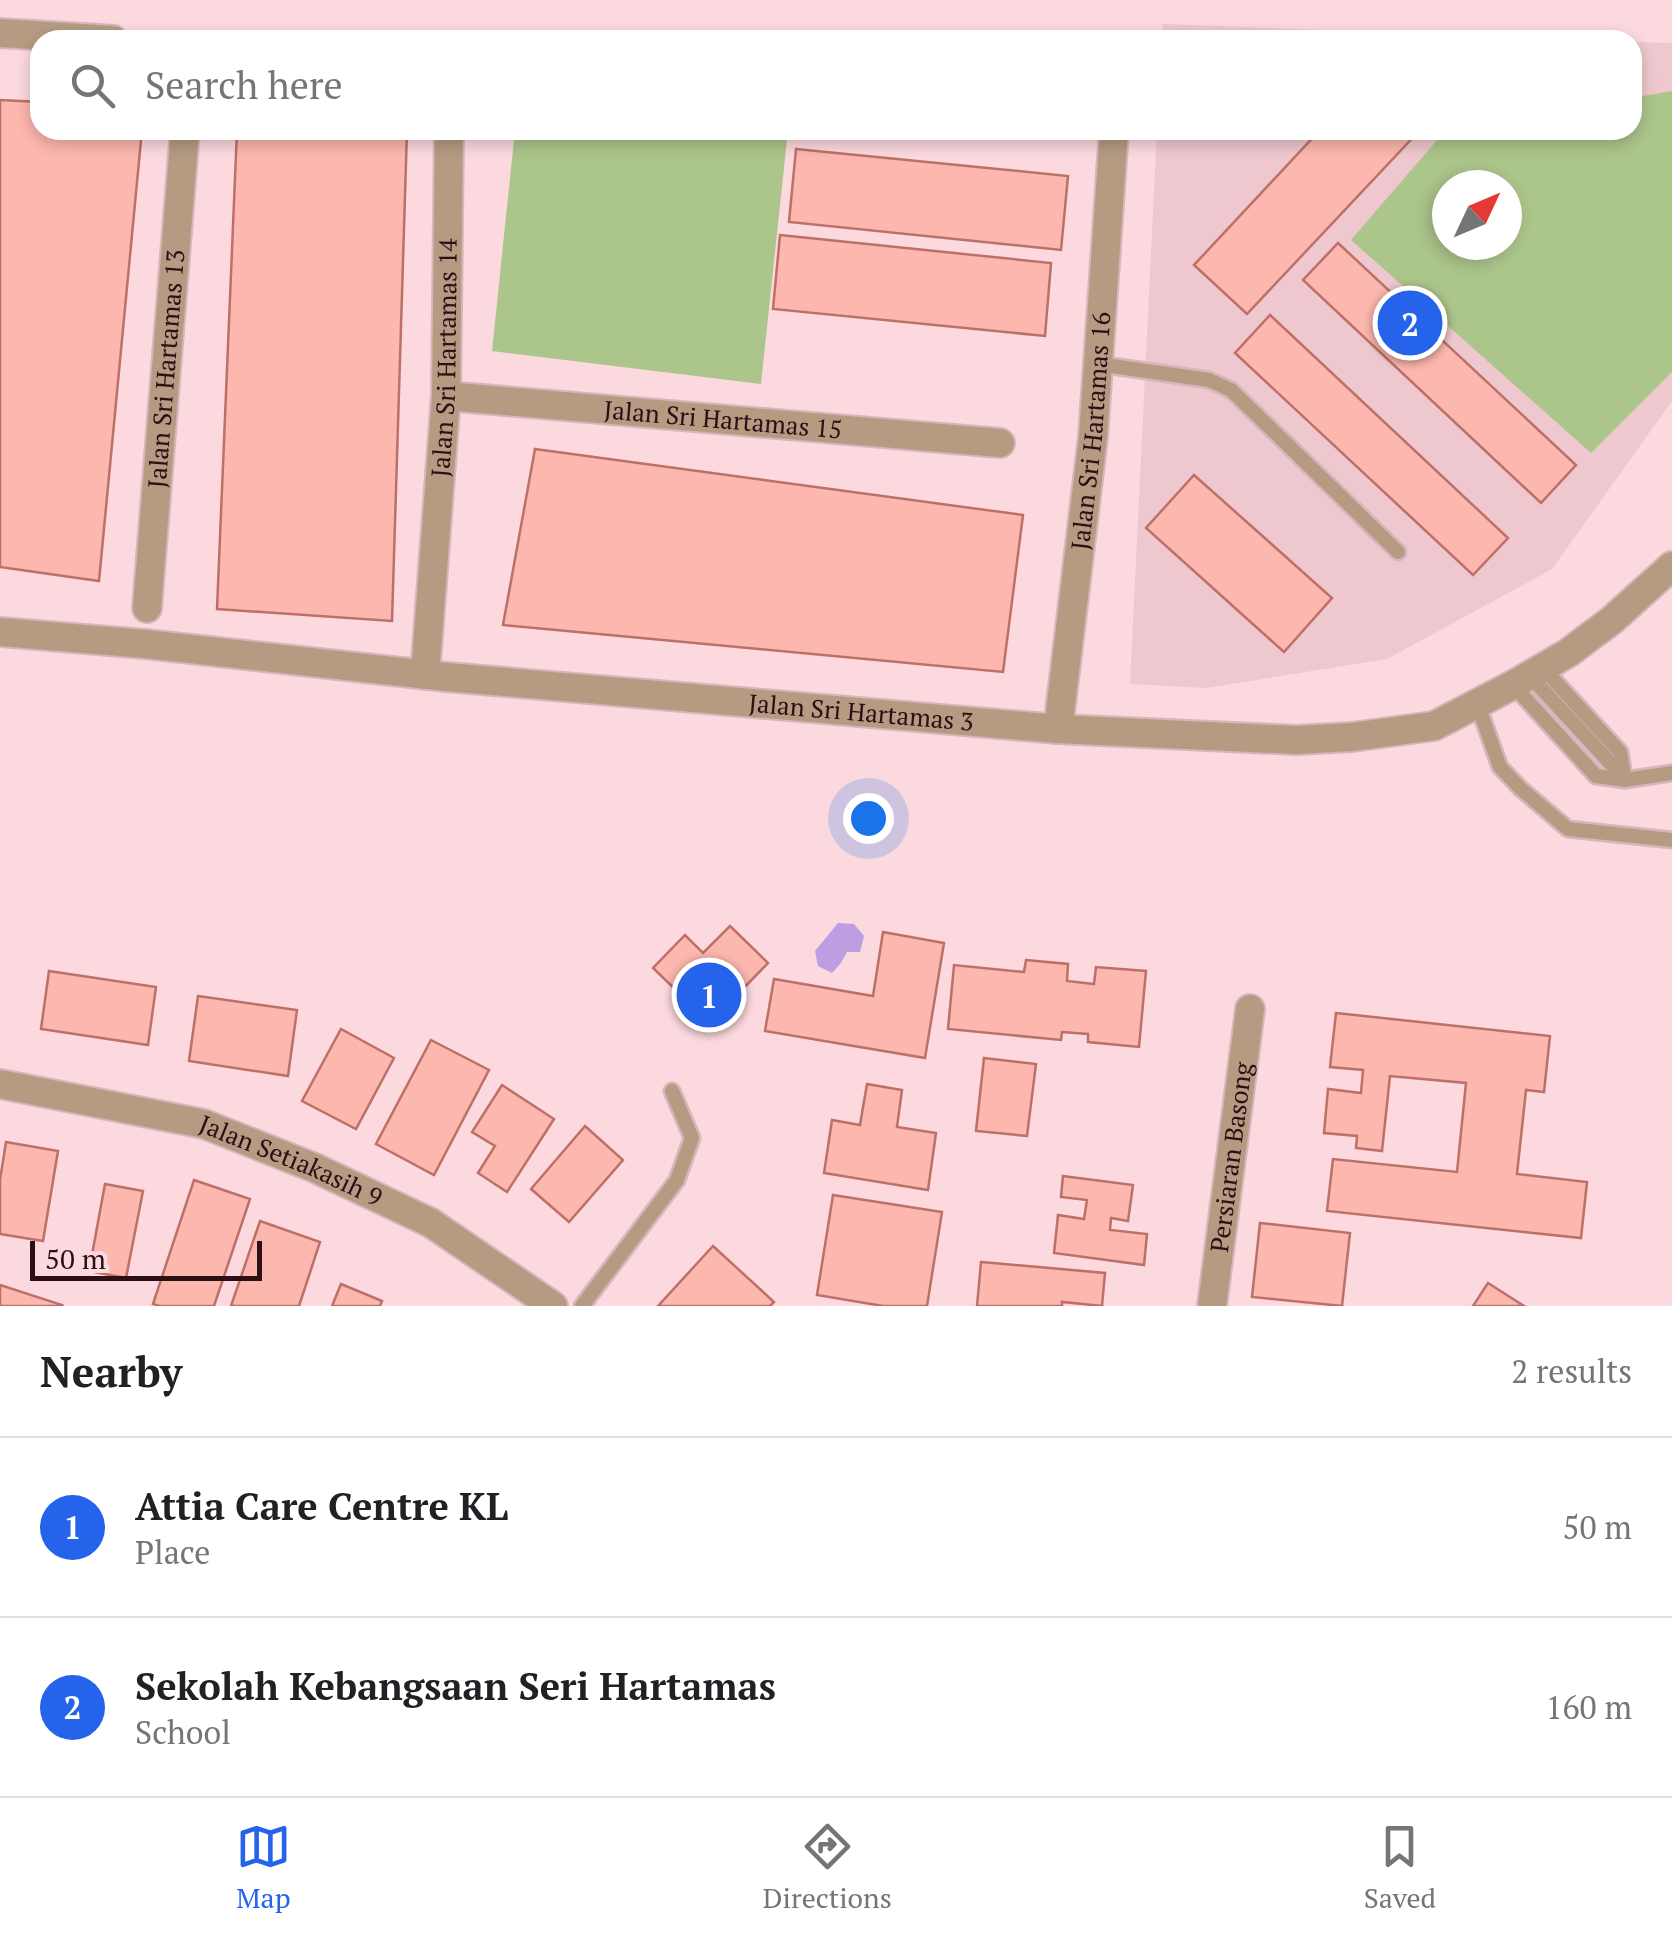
<!DOCTYPE html>
<style>
:root{--surface:#fff;--page:#f2f2f2;--text:#202124;--muted:#757577;--line:#e0e0e0;--accent:#2563eb}
body{margin:0;font-family:"PT Serif",serif;background:var(--page);color:var(--text)}
.compass{position:absolute;left:1432px;top:170px;width:90px;height:90px;border-radius:50%;background:var(--surface);box-shadow:0 5px 15px #0003;rotate:46deg}
.scale{position:absolute;left:30px;bottom:25px;width:232px;box-sizing:border-box;padding-left:10px;border:5px solid #2d0f16;border-top:0;font-size:28px;line-height:35px;white-space:nowrap;color:#2d0f16;-webkit-text-stroke:8px #fcd9de;paint-order:stroke}
.you{position:absolute;left:868px;top:818px;width:35px;height:35px;margin:-25px;border:8px solid #fff;border-radius:50%;background:#1a73e8;box-shadow:0 0 0 15px #1a73e833}
.badge{display:grid;place-items:center;width:65px;height:65px;border-radius:50%;background:var(--accent);color:#fff;font-size:32px;font-weight:700}
.pin{position:absolute;translate:-50% -50%;border:5px solid #fff;box-shadow:0 2px 10px #0006}
.list{margin:0;padding:0;list-style:none}
h2{display:flex;justify-content:space-between;align-items:center;height:130px;margin:0;padding:0 40px;font-size:42px}
h2 small{font-size:32px;font-weight:400;color:var(--muted)}
.list li{display:grid;grid-template-columns:65px 1fr auto;gap:30px;align-items:center;box-sizing:border-box;height:180px;padding:0 40px;border-top:2px solid var(--line)}
.list b{display:block;font-size:38px;white-space:nowrap}
.list p{margin:0;font-size:32px;white-space:nowrap;color:var(--muted)}
.list em{font-size:32px;font-style:normal;color:var(--muted)}
.icon{flex:none;width:55px;height:55px;fill:none;stroke:currentColor;stroke-width:2;stroke-linecap:round;stroke-linejoin:round}
.map{position:relative;flex:none;width:1672px;height:1306px;overflow:hidden}
.search{position:absolute;background:var(--surface);box-shadow:0 5px 15px #0003;left:30px;right:30px;top:30px;height:110px;display:flex;align-items:center;gap:25px;box-sizing:border-box;padding:0 35px;border-radius:30px;color:var(--muted);font-size:38px}
.sheet{height:490px;background:var(--surface)}
nav{display:flex;justify-content:space-around;align-items:center;box-sizing:border-box;height:140px;border-top:2px solid var(--line);background:var(--surface);font-size:28px;color:var(--muted)}
nav a{display:grid;justify-items:center;gap:5px}
nav .on{color:var(--accent)}
.map>svg:first-child{display:block}
</style>
<div class="map">
<svg width="1672" height="1306" viewBox="0 0 1672 1306">
<rect width="100%" height="100%" fill="#fcd9de"/>
<!-- built -->
<g fill="#eec8ce" fill-rule="evenodd">
<polygon points="1163,24 1589,40 1162,40"/>
<path d="M1632,42L1672,43V401L1552,569L1387,659L1206,688L1130,684L1157,130H1632ZM1447,185H1507V245H1447Z"/>
</g>
<!-- green -->
<g fill="#acc58b" fill-rule="evenodd">
<path d="M1672,91V372L1591,453L1351,240L1444,132L1632,130V98ZM1507,185V245H1447V185Z"/>
<polygon points="515,130 788,130 761,384 492,351"/>
</g>
<!-- water -->
<polygon fill="#bf9de2" points="838,923 854,924 864,936 860,952 847,952 841,963 832,973 818,966 815,951"/>
<!-- building -->
<g fill="#fcb7ae" stroke="#be7068" stroke-width="2.5">
<polygon points="0,100 40,102 40,130 142,130 99,581 0,567"/>
<polygon points="237,130 407,130 392,621 217,609"/>
<polygon points="1320,130 1420,130 1247,314 1194,265"/>
<polygon points="796,149 1068,176 1061,250 789,222"/>
<polygon points="780,235 1051,263 1045,336 773,309"/>
<polygon points="1338,243 1576,465 1541,503 1303,280"/>
<polygon points="1270,315 1508,538 1473,575 1235,353"/>
<polygon points="535,449 1023,515 1003,672 503,625"/>
<polygon points="1194,475 1332,598 1284,652 1146,528"/>
<polygon points="730,926 768,963 710,1023 653,968 685,935 703,953"/>
<polygon points="883,932 944,943 925,1058 765,1031 774,979 873,996"/>
<polygon points="1026,960 1068,964 1067,981 1094,984 1096,967 1146,971 1139,1047 1088,1042 1088,1034 1062,1032 1061,1040 948,1029 954,965 1024,972"/>
<polygon points="49,971 156,987 148,1045 41,1029"/>
<polygon points="198,996 297,1010 288,1076 189,1061"/>
<polygon points="1336,1013 1550,1036 1544,1092 1526,1090 1517,1174 1587,1182 1581,1238 1327,1211 1333,1159 1457,1172 1466,1083 1390,1076 1382,1151 1356,1148 1357,1136 1324,1133 1328,1089 1361,1093 1363,1070 1330,1067"/>
<polygon points="341,1029 394,1058 356,1129 302,1101"/>
<polygon points="431,1040 489,1070 434,1175 376,1144"/>
<polygon points="984,1058 1036,1064 1027,1136 976,1131"/>
<polygon points="867,1084 902,1090 897,1127 936,1133 928,1190 824,1173 832,1120 860,1125"/>
<polygon points="502,1085 554,1119 507,1192 478,1173 495,1146 472,1132"/>
<polygon points="585,1126 623,1160 569,1222 531,1189"/>
<polygon points="6,1142 58,1151 43,1241 0,1234 0,1180"/>
<polygon points="1063,1176 1133,1185 1128,1221 1111,1218 1110,1230 1147,1234 1144,1265 1054,1253 1058,1215 1084,1219 1087,1200 1061,1197"/>
<polygon points="194,1180 250,1199 214,1306 159,1306 153,1304"/>
<polygon points="105,1184 143,1191 126,1278 89,1271"/>
<polygon points="833,1195 942,1212 927,1306 883,1306 817,1295"/>
<polygon points="260,1221 320,1242 299,1306 231,1306"/>
<polygon points="1260,1223 1350,1233 1342,1306 1252,1297"/>
<polygon points="713,1246 774,1302 770,1306 658,1306"/>
<polygon points="981,1262 1105,1273 1102,1306 1062,1302 1062,1306 977,1306"/>
<polygon points="1488,1283 1524,1306 1473,1306"/>
<polygon points="341,1284 382,1301 380,1306 332,1306"/>
<polygon points="0,1285 62,1305 61,1306 0,1306"/>
</g>
<g fill="none" stroke-linecap="round" stroke-linejoin="round">
<!-- service casing -->
<g stroke="#d7b5ba" stroke-width="19">
<g id="service">
<polyline points="1098,364 1209,380 1231,390 1398,552"/>
<polyline points="1542,667 1620,752 1625,780"/>
<polyline points="1529,675 1625,779"/>
<polyline points="1513,685 1596,776 1625,780 1672,773"/>
<polyline points="1477,703 1500,767 1520,788 1568,829 1672,840"/>
<polyline points="582,1306 677,1180 692,1138 672,1091"/>
</g>
</g>
<!-- minor casing -->
<g stroke="#d7b5ba" stroke-width="32">
<g id="minor">
<polyline points="0,33 113,40"/>
<path id="s1" d="M446,396L1000,443"/>
<path id="s2" d="M147,608L185,130"/>
<path id="s3" d="M0,632L145,644L447,677L1058,729L1296,740L1352,737L1434,726L1513,685L1568,653L1612,620L1672,566"/>
<path id="s4" d="M425,675L446,396L449,130"/>
<path id="s5" d="M1058,729L1093,437L1114,130"/>
<path id="s6" d="M0,1084L204,1124L315,1168L431,1223L553,1306"/>
<path id="s7" d="M1212,1306L1250,1009"/>
</g>
</g>
<!-- service -->
<use href="#service" stroke="#b59b82" stroke-width="14"/>
<!-- minor -->
<use href="#minor" stroke="#b59b82" stroke-width="28"/>
</g>
<g text-anchor="middle" stroke-width="9" stroke-linejoin="round" paint-order="stroke">
<!-- street labels -->
<g font-size="25" fill="#2d0f16" stroke="#fcd9de">
<text dy="9" stroke="none"><textPath href="#s4" startOffset="318">Jalan Sri Hartamas 14</textPath></text>
<text dy="9" stroke="none"><textPath href="#s2" startOffset="240">Jalan Sri Hartamas 13</textPath></text>
<text dy="9" stroke="none"><textPath href="#s1" startOffset="278">Jalan Sri Hartamas 15</textPath></text>
<text dy="9" stroke="none"><textPath href="#s5" startOffset="300">Jalan Sri Hartamas 16</textPath></text>
<text dy="9" stroke="none"><textPath href="#s3" startOffset="865">Jalan Sri Hartamas 3</textPath></text>
<text dy="9" stroke="none"><textPath href="#s7" startOffset="150">Persiaran Basong</textPath></text>
<text dy="9" stroke="none"><textPath href="#s6" startOffset="302">Jalan Setiakasih 9</textPath></text>
</g>
</g>
</svg>
<svg class="compass" viewBox="-18 -18 36 36"><path d="M0-13l5 13h-10z" fill="#e53935"/><path d="M0 13l5-13h-10z" fill="#757577"/></svg>
<div class="scale">50 m</div>
<div class="you"></div>
<div class="pin badge" style="left:709px;top:995px">1</div>
<div class="pin badge" style="left:1410px;top:323px">2</div>
<div class="search"><svg class="icon" aria-label="search" viewBox="0 0 24 24"><circle cx="10" cy="10" r="6"/><path d="M15 15l6 6"/></svg>Search here</div>
</div>
<section class="sheet">
<h2>Nearby<small>2 results</small></h2>
<ul class="list">
<li><span class="badge">1</span><div><b>Attia Care Centre KL</b><p>Place</p></div><em>50 m</em></li>
<li><span class="badge">2</span><div><b>Sekolah Kebangsaan Seri Hartamas</b><p>School</p></div><em>160 m</em></li>
</ul>
</section>
<nav>
<a class="on"><svg class="icon" aria-label="map" viewBox="0 0 24 24"><path d="M3 6l6-2 6 2 6-2v14l-6 2-6-2-6 2zM9 4v14M15 6v14"/></svg>Map</a>
<a><svg class="icon" aria-label="directions" viewBox="0 0 24 24"><path d="M12 3l9 9-9 9-9-9zM9 14v-3h6M13 9l2 2-2 2"/></svg>Directions</a>
<a><svg class="icon" aria-label="saved" viewBox="0 0 24 24"><path d="M7 4h10v16l-5-4-5 4z"/></svg>Saved</a>
</nav>
